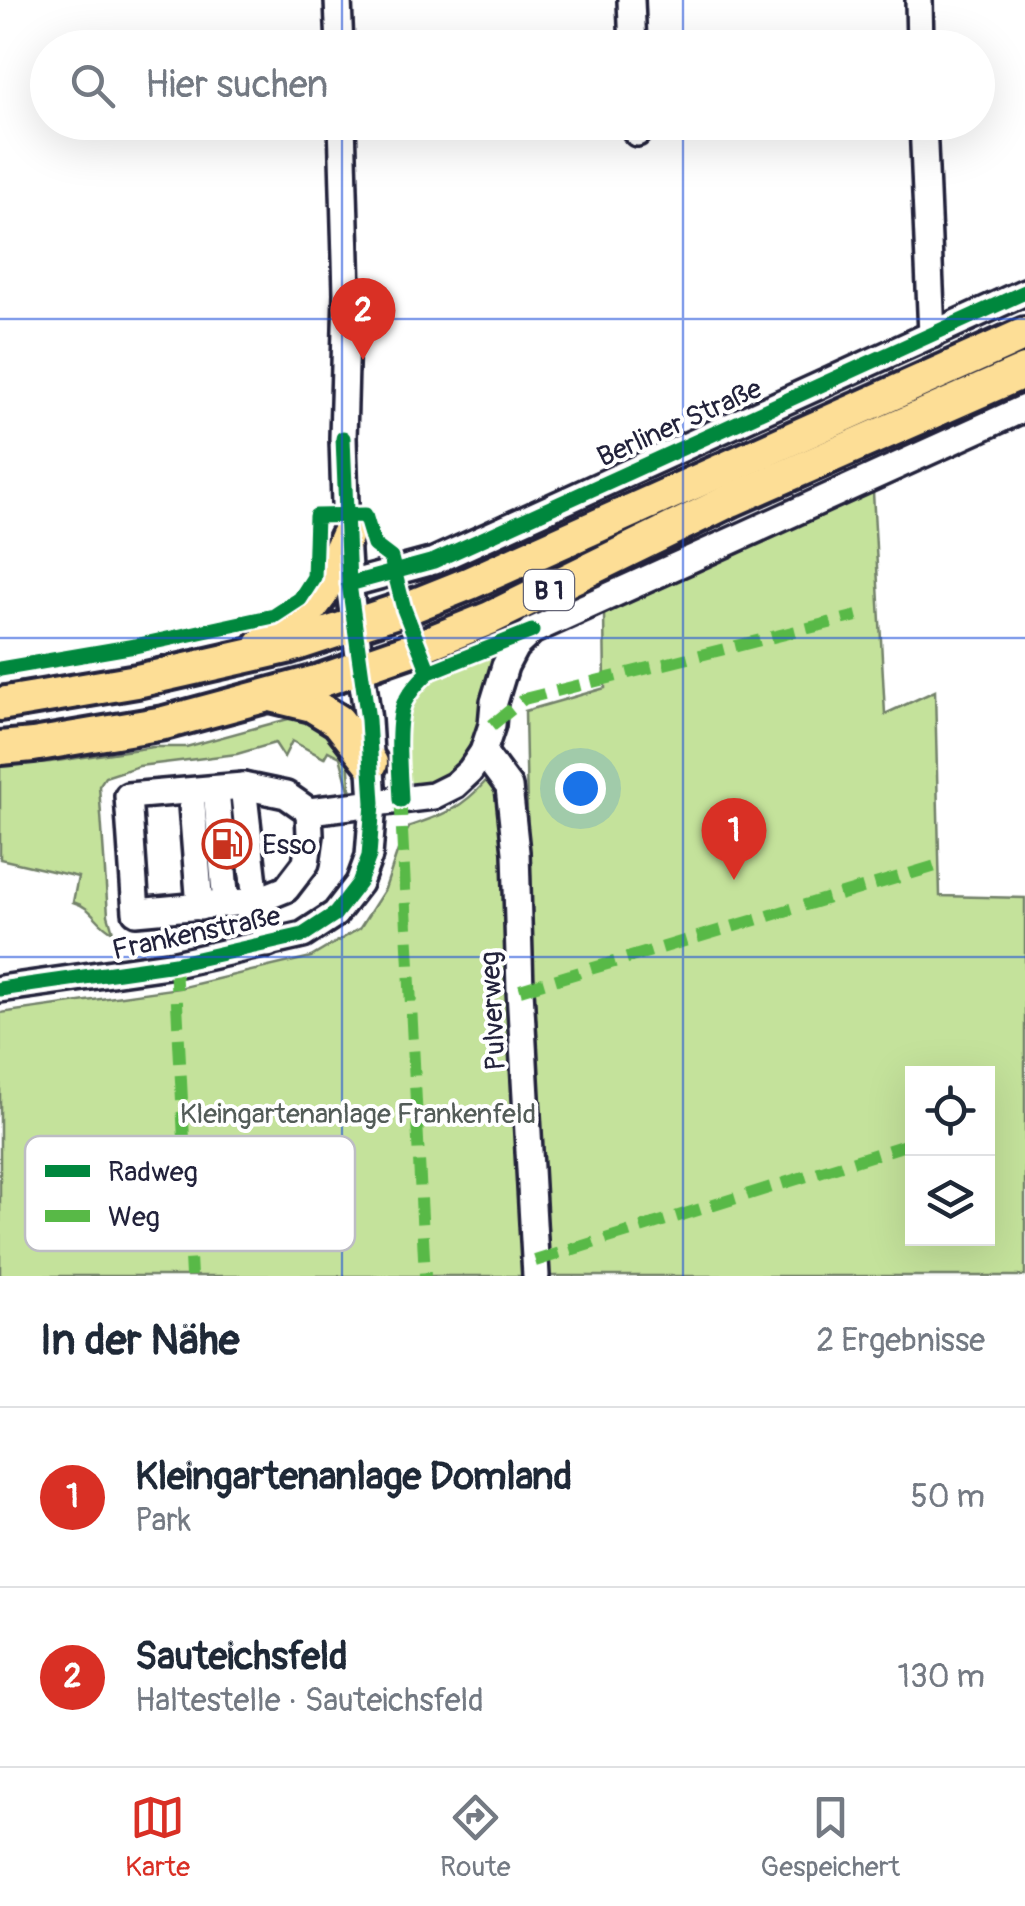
<!DOCTYPE html>
<html lang="de">
<meta charset="utf-8">
<style>
:root{--surface:#fff;--page:#f6f6f7;--text:#1f2937;--muted:#747a83;--line:#e0e1e3;--accent:#d93025}
body{margin:0;font-family:Pangolin,sans-serif;background:var(--page);color:var(--text)}
.controls{position:absolute;right:30px;bottom:30px;display:grid;overflow:hidden;border-radius:0px;box-shadow:0 10px 40px #0002}
.controls button{width:90px;height:90px;display:grid;place-items:center;padding:0;border:0;border-bottom:2px solid var(--line);background:var(--surface);color:var(--text);font:50px sans-serif}
.you{position:absolute;left:580px;top:788px;width:35px;height:35px;margin:-25px;border:8px solid #fff;border-radius:50%;background:#1a73e8;box-shadow:0 0 0 15px #1a73e833}
.badge{display:grid;place-items:center;width:65px;height:65px;border-radius:50%;background:var(--accent);color:#fff;font-size:32px;font-weight:700}
.pin{position:absolute;translate:-50% -82px;filter:drop-shadow(0 2px 5px #0008)}
.pin::after{content:'';position:absolute;top:52px;width:35px;height:30px;background:inherit;clip-path:polygon(0 0,100% 0,50% 100%)}
.list{margin:0;padding:0;list-style:none}
h2{display:flex;justify-content:space-between;align-items:center;height:130px;margin:0;padding:0 40px;font-size:42px}
h2 small{font-size:32px;font-weight:400;color:var(--muted)}
.list li{display:grid;grid-template-columns:65px 1fr auto;gap:30px;align-items:center;box-sizing:border-box;height:180px;padding:0 40px;border-top:2px solid var(--line)}
.list b{display:block;font-size:38px;white-space:nowrap}
.list p{margin:0;font-size:32px;white-space:nowrap;color:var(--muted)}
.list em{font-size:32px;font-style:normal;color:var(--muted)}
.icon{flex:none;width:55px;height:55px;fill:none;stroke:currentColor;stroke-width:2;stroke-linecap:round;stroke-linejoin:round}
.map{position:relative;flex:none;width:1025px;height:1276px;overflow:hidden}
.search{position:absolute;background:var(--surface);box-shadow:0 10px 40px #0002;left:30px;right:30px;top:30px;height:110px;display:flex;align-items:center;gap:25px;box-sizing:border-box;padding:0 35px;border-radius:55px;color:var(--muted);font-size:38px}
.sheet{height:490px;background:var(--surface)}
nav{display:flex;justify-content:space-around;align-items:center;box-sizing:border-box;height:140px;border-top:2px solid var(--line);background:var(--surface);font-size:28px;color:var(--muted)}
nav a{display:grid;justify-items:center;gap:5px}
nav .on{color:var(--accent)}
.map>svg:first-child{display:block}
</style>
<div class="map">
<svg width="1025" height="1276" viewBox="0 0 1025 1276">
<rect width="100%" height="100%" fill="#fff"/>
<filter id="ink" filterUnits="userSpaceOnUse"><feTurbulence type="fractalNoise" baseFrequency=".01" numOctaves="2"/><feDisplacementMap in="SourceGraphic" scale="20" xChannelSelector="R" yChannelSelector="G"/><feConvolveMatrix kernelMatrix="1 2 1 2 8 2 1 2 1" color-interpolation-filters="sRGB"/></filter>
<g filter="url(#ink)">
<!-- green -->
<g fill="#c4e29b" stroke="#73826b" stroke-width="2.5" fill-rule="evenodd">
<path d="M873,492L885,714L935,691L940,896L1025,898V1276H549L528,863L525,711L605,688L604,612ZM912,1074H988V1238H912Z"/>
<path d="M505,647C493,690 482,772 431,785C424,786 415,785 407,785C407,765 402,740 406,720C416,675 466,659 505,647Z"/>
<path d="M301,718L315,719L348,756L351,798L340,757L328,751L324,758L292,741L284,757L275,743L237,754L139,766L105,777L99,786L108,915L113,932C95,923 94,908 73,902L78,877L0,859V766L50,762L153,747H186L288,719Z"/>
<path d="M486,781L503,788L530,1276H0V1013L179,988L311,957L360,928L385,889L400,844L410,826C445,814 461,809 486,781Z"/>
</g>
<g fill="none" stroke-linecap="round" stroke-linejoin="round">
<!-- minor casing -->
<g stroke="#22223b" stroke-width="32">
<g id="minor">
<polyline points="338,0 340,48"/>
<polyline points="631,0 633,48"/>
<polyline points="919,0 920,48"/>
<polyline points="636,122 637,133"/>
<polyline points="923,122 932,335"/>
<polyline points="349,584 434,561 1025,292"/>
<polyline points="483,752 509,787 516,852 520,990 536,1276"/>
<polyline points="243,786 256,901 268,944"/>
<polyline points="216,789 226,904"/>
<polyline points="191,792 200,907"/>
<polyline points="309,811 310,835 306,863 286,889 256,901 136,912 128,796 243,786 286,795 309,811 433,796 455,785 470,771 483,752 492,725 494,702 505,666 515,647 532,631 1025,408"/>
<polyline points="0,989 175,964 303,935 335,914 359,883 369,856 373,803 368,720 349,584 346,537 343,438 347,293 342,122"/>
</g>
</g>
<!-- major casing -->
<g stroke="#22223b" stroke-width="40">
<g id="major">
<polyline points="262,645 311,608 320,596 346,537"/>
<polyline points="271,695 312,705 338,721 371,763"/>
<polyline points="0,704 137,681 287,647 415,605 470,583 1025,334"/>
<polyline points="0,748 33,745 164,723 320,681 418,647 490,618 731,500 1025,371"/>
</g>
</g>
<!-- minor -->
<use href="#minor" stroke="#fff" stroke-width="25"/>
<!-- major -->
<use href="#major" stroke="#fdde96" stroke-width="32"/>
<!-- quiet -->
<g stroke="#58b947" stroke-width="12" stroke-dasharray="25 12" stroke-linecap="butt">
<polyline points="492,725 524,699 857,616"/>
<polyline points="400,792 425,1276"/>
<polyline points="175,964 191,1276"/>
<polyline points="520,990 936,866"/>
<polyline points="535,1261 912,1143"/>
</g>
<!-- cycleway casing -->
<g stroke="#fff" stroke-width="21">
<g id="cycleway">
<polyline points="349,584 434,561 1025,292"/>
<polyline points="0,669 135,646 274,616 300,599 314,577 316,516 365,515 374,545 391,558 404,609 429,672"/>
<path d="M401,800C400,776 395,724 404,703C410,691 419,681 429,672L532,631"/>
<polyline points="0,989 175,964 303,935 335,914 359,883 369,856 373,803 368,720 349,584 343,438"/>
</g>
</g>
<!-- cycleway -->
<use href="#cycleway" stroke="#00873e" stroke-width="15"/>
</g>
</g>
<!-- grid -->
<path fill="none" stroke="#1d4ed8" stroke-width="2.5" stroke-opacity="0.55" d="M342,0V48M683,0V48M342,122V1276M683,122V1276M0,319H1025M0,638H1025M0,957H1025"/>
<!-- icons -->
<defs>
<g id="fuel-ring" transform="scale(2.5)"><circle r="9.5" fill="#fff" stroke="#c8321e" stroke-width="1.5"/><path d="M-5.5-6h7V0h2V4h1.3V-2.5L3-4.5l.8-.8L6-3V5H2.5V1h-1V6h-7ZM-4.2-4.7v3.2H.2V-4.7Z" fill="#c8321e"/></g>
</defs>
<g fill-rule="evenodd">
<use href="#fuel-ring" x="227" y="844"/>
</g>
<g text-anchor="middle" stroke-width="8" stroke-linejoin="round" paint-order="stroke">
<!-- shield labels -->
<rect fill="#fff" stroke="#646476" stroke-width="2.5" x="524" y="570" width="50" height="40" rx="8"/>
<g font-size="25" font-weight="bold" fill="#22223b">
<text x="549" y="599">B 1</text>
</g>
<!-- street labels -->
<g font-size="28" fill="#22223b" stroke="#fff">
<text transform="translate(679 422) rotate(-24)" y="10">Berliner Straße</text>
<text transform="translate(196 932) rotate(-12)" y="10">Frankenstraße</text>
<text transform="translate(492 1011) rotate(-93)" y="10">Pulverweg</text>
</g>
<!-- poi labels -->
<g font-size="28" fill="#22223b" stroke="#fff" text-anchor="start">
<text x="262" y="854">Esso</text>
</g>
<!-- park labels -->
<g font-size="28" fill="#535c58" stroke="#fff">
<text x="358" y="1123">Kleingartenanlage Frankenfeld</text>
</g>
</g>
<!-- legend -->
<rect x="25" y="1136" width="330" height="115" rx="15" fill="#fff" stroke="#bdbdc4" stroke-width="2.5"/>
<rect x="45" y="1165" width="45" height="12" fill="#00873e"/>
<rect x="45" y="1210" width="45" height="12" fill="#58b947"/>
<g font-size="28" fill="#22223b">
<text x="108" y="1181">Radweg</text>
<text x="108" y="1226">Weg</text>
</g>
</svg>
<div class="controls">
<button><svg class="icon" aria-label="locate" viewBox="0 0 24 24"><circle cx="12" cy="12" r="6"/><path d="M12 2v4M12 18v4M2 12h4M18 12h4"/></svg></button>
<button><svg class="icon" aria-label="layers" viewBox="0 0 24 24"><path d="M12 4l9 5-9 5-9-5zM3 14l9 5 9-5"/></svg></button>
</div>
<div class="you"></div>
<div class="pin badge" style="left:734px;top:880px">1</div>
<div class="pin badge" style="left:363px;top:360px">2</div>
<div class="search"><svg class="icon" aria-label="search" viewBox="0 0 24 24"><circle cx="10" cy="10" r="6"/><path d="M15 15l6 6"/></svg>Hier suchen</div>
</div>
<section class="sheet">
<h2>In der Nähe<small>2 Ergebnisse</small></h2>
<ul class="list">
<li><span class="badge">1</span><div><b>Kleingartenanlage Domland</b><p>Park</p></div><em>50 m</em></li>
<li><span class="badge">2</span><div><b>Sauteichsfeld</b><p>Haltestelle · Sauteichsfeld</p></div><em>130 m</em></li>
</ul>
</section>
<nav>
<a class="on"><svg class="icon" aria-label="map" viewBox="0 0 24 24"><path d="M3 6l6-2 6 2 6-2v14l-6 2-6-2-6 2zM9 4v14M15 6v14"/></svg>Karte</a>
<a><svg class="icon" aria-label="directions" viewBox="0 0 24 24"><path d="M12 3l9 9-9 9-9-9zM9 14v-3h6M13 9l2 2-2 2"/></svg>Route</a>
<a><svg class="icon" aria-label="saved" viewBox="0 0 24 24"><path d="M7 4h10v16l-5-4-5 4z"/></svg>Gespeichert</a>
</nav>
